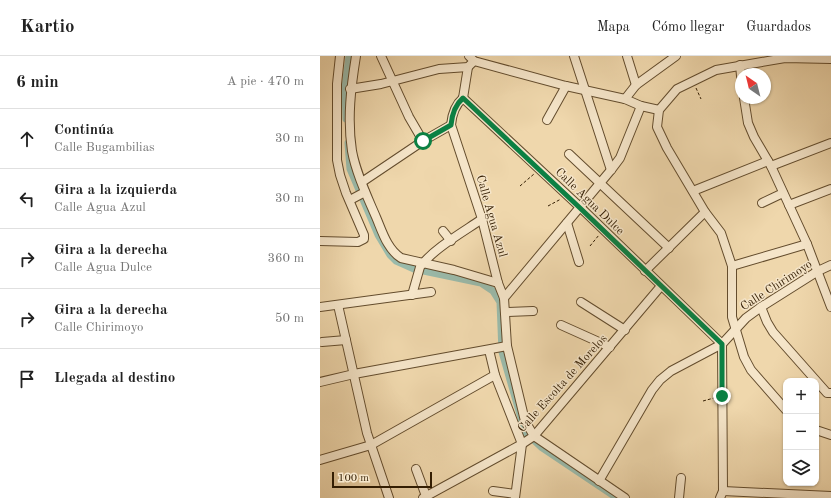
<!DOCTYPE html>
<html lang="es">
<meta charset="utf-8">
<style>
:root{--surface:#fff;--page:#f6f6f6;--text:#222;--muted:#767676;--line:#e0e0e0}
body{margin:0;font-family:"Old Standard TT",serif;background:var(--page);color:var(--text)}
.controls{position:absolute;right:12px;bottom:12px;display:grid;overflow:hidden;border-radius:8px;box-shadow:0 1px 3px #0004}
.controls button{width:36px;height:36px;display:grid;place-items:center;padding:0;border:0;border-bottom:1px solid var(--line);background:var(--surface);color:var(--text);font:20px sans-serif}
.compass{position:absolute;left:415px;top:12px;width:36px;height:36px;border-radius:50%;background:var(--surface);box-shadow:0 1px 3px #0004;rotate:325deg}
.scale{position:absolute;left:12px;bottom:10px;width:100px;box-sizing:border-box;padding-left:4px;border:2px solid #341e03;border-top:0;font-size:11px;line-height:14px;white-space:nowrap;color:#341e03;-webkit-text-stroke:3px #f5e5c9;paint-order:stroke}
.stop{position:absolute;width:12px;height:12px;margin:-9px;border:3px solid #0b8043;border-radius:50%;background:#fff}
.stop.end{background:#0b8043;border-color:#fff;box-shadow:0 1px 4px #0008}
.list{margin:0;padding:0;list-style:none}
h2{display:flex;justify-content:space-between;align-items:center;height:52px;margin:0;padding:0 16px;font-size:17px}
h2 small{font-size:13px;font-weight:400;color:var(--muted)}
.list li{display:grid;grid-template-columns:26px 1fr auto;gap:12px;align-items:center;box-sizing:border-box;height:60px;padding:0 16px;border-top:1px solid var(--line)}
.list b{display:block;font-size:15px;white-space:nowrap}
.list p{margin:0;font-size:13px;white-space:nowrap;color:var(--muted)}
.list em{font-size:13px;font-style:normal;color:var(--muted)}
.icon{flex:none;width:22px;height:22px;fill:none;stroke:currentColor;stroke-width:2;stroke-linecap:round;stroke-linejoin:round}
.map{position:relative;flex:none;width:511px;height:442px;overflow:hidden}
header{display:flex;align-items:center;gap:24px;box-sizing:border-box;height:56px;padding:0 20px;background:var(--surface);border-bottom:1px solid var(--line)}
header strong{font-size:19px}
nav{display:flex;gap:22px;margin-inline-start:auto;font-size:14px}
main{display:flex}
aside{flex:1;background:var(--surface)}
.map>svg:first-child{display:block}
</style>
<header>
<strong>Kartio</strong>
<nav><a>Mapa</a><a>Cómo llegar</a><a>Guardados</a></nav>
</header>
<main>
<aside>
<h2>6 min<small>A pie · 470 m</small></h2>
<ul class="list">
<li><svg class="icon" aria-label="ahead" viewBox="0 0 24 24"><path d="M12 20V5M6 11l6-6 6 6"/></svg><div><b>Continúa</b><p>Calle Bugambilias</p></div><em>30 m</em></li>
<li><svg class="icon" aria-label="left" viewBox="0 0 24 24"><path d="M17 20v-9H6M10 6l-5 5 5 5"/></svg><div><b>Gira a la izquierda</b><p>Calle Agua Azul</p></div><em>30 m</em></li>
<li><svg class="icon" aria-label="right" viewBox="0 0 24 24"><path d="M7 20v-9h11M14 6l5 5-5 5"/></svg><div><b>Gira a la derecha</b><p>Calle Agua Dulce</p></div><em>360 m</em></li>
<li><svg class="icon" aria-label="right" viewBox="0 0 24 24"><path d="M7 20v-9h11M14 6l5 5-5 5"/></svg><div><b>Gira a la derecha</b><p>Calle Chirimoyo</p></div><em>50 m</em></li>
<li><svg class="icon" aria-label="arrive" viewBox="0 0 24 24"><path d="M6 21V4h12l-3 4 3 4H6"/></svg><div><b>Llegada al destino</b></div></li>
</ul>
</aside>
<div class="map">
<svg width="511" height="442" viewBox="0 0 511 442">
<rect width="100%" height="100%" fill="#efd7ac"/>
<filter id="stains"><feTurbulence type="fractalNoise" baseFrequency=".005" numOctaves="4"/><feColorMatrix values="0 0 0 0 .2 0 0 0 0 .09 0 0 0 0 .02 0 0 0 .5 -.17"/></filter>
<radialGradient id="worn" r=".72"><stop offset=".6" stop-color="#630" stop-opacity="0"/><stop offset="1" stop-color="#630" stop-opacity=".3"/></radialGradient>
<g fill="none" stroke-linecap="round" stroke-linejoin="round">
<!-- canal -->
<g stroke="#9abaaa" stroke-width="7">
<polyline points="26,63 25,31 29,0"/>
<polyline points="28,87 30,113 58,179 70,199 76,205 94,213 161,227 173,235 180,246 182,296 205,376 221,391 297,442"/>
</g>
<!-- street casing -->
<g stroke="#634c2d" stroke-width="10">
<g id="street">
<path d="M36,0C31,31 27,63 32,95C36,117 47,140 56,161C62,175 67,193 81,202L134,214L178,227"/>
<polyline points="61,0 89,61 103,85"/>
<polyline points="149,0 154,5 246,30 305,43 321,50 339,54"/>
<polyline points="254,0 291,114"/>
<polyline points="307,0 316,29"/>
<polyline points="420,9 421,20"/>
<polyline points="30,33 61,28 119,13 148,11 154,5"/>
<path d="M143,42C135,49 132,58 131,69L162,163L178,227L184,242L187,290L205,365L214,380L305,442"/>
<polyline points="143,42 261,152 402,288"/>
<polyline points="143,42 148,11"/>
<polyline points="424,42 428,67 434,81 451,110 487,188 511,251"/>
<polyline points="305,43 316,29 356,0"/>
<polyline points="227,64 246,30"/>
<polyline points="249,98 349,192"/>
<polyline points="451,110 511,87"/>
<polyline points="42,126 103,85 131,69"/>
<polyline points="373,135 448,105"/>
<polyline points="30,144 45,136"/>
<polyline points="442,147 463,137"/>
<polyline points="469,149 511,133"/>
<polyline points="247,167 259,206"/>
<polyline points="123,175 131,185"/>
<polyline points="0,185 38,186 44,183 44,179 26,137 20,119 17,104 17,28 20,0"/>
<polyline points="412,210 487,188"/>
<polyline points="325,215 385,156"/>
<path d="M92,239L100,211C113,193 143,176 162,163"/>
<polyline points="184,242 291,114 300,102 321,50"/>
<polyline points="261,246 305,274"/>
<polyline points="18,249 47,377 69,442"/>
<polyline points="0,251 111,236"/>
<polyline points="441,251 447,266 453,276 507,337 511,337"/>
<polyline points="186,256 213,255"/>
<polyline points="241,269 290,291"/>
<polyline points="2,286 26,284"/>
<polyline points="169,294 175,319 202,388 195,442"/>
<polyline points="0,326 34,318 187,290"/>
<polyline points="466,354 431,314 424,301 412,261 412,210 401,177 385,156 347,92 337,71 339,54 357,33 396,14 465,2 511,3"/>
<polyline points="496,374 511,379"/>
<polyline points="0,404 51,389 175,319"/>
<polyline points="96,413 106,440"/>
<polyline points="279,425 332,334 340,324 351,315 402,288 426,262 441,251 498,215 511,209"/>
<polyline points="173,435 195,438"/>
<polyline points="403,435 511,440"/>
<polyline points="103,442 202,388 214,380 341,230"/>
<polyline points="359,442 361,422"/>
<polyline points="400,442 403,435 402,288"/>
</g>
</g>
<!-- path -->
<g stroke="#341e03" stroke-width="1" stroke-dasharray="3 2" stroke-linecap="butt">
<polyline points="376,32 381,43"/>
<polyline points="200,130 214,118"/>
<polyline points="228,150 241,143"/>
<polyline points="270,190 279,179"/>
<polyline points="383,345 394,342"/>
</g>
<!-- street -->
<use href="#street" stroke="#f5e5c9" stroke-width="8"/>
</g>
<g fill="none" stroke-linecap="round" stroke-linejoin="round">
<!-- route -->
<path stroke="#0b8043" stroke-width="5" d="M103,85L131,69C132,58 135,49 143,42L260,152L402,288V340"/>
</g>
<g text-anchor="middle" stroke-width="3" stroke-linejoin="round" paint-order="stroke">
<!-- street labels -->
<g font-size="12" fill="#341e03" stroke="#f5e5c9">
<text transform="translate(270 145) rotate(44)" y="4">Calle Agua Dulce</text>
<text transform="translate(172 160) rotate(74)" y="4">Calle Agua Azul</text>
<text transform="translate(456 229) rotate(-33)" y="4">Calle Chirimoyo</text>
<text transform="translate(242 327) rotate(-48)" y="4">Calle Escolta de Morelos</text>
</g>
</g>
<rect width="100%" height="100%" filter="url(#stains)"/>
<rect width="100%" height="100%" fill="url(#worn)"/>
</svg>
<div class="controls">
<button>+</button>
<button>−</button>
<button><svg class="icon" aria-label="layers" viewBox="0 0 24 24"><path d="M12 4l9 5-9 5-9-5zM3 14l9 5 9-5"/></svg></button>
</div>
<svg class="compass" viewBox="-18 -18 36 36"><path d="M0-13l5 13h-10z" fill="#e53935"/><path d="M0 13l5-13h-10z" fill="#767676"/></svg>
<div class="scale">100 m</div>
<div class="stop" style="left:103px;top:85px"></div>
<div class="stop end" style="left:402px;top:340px"></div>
</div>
</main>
